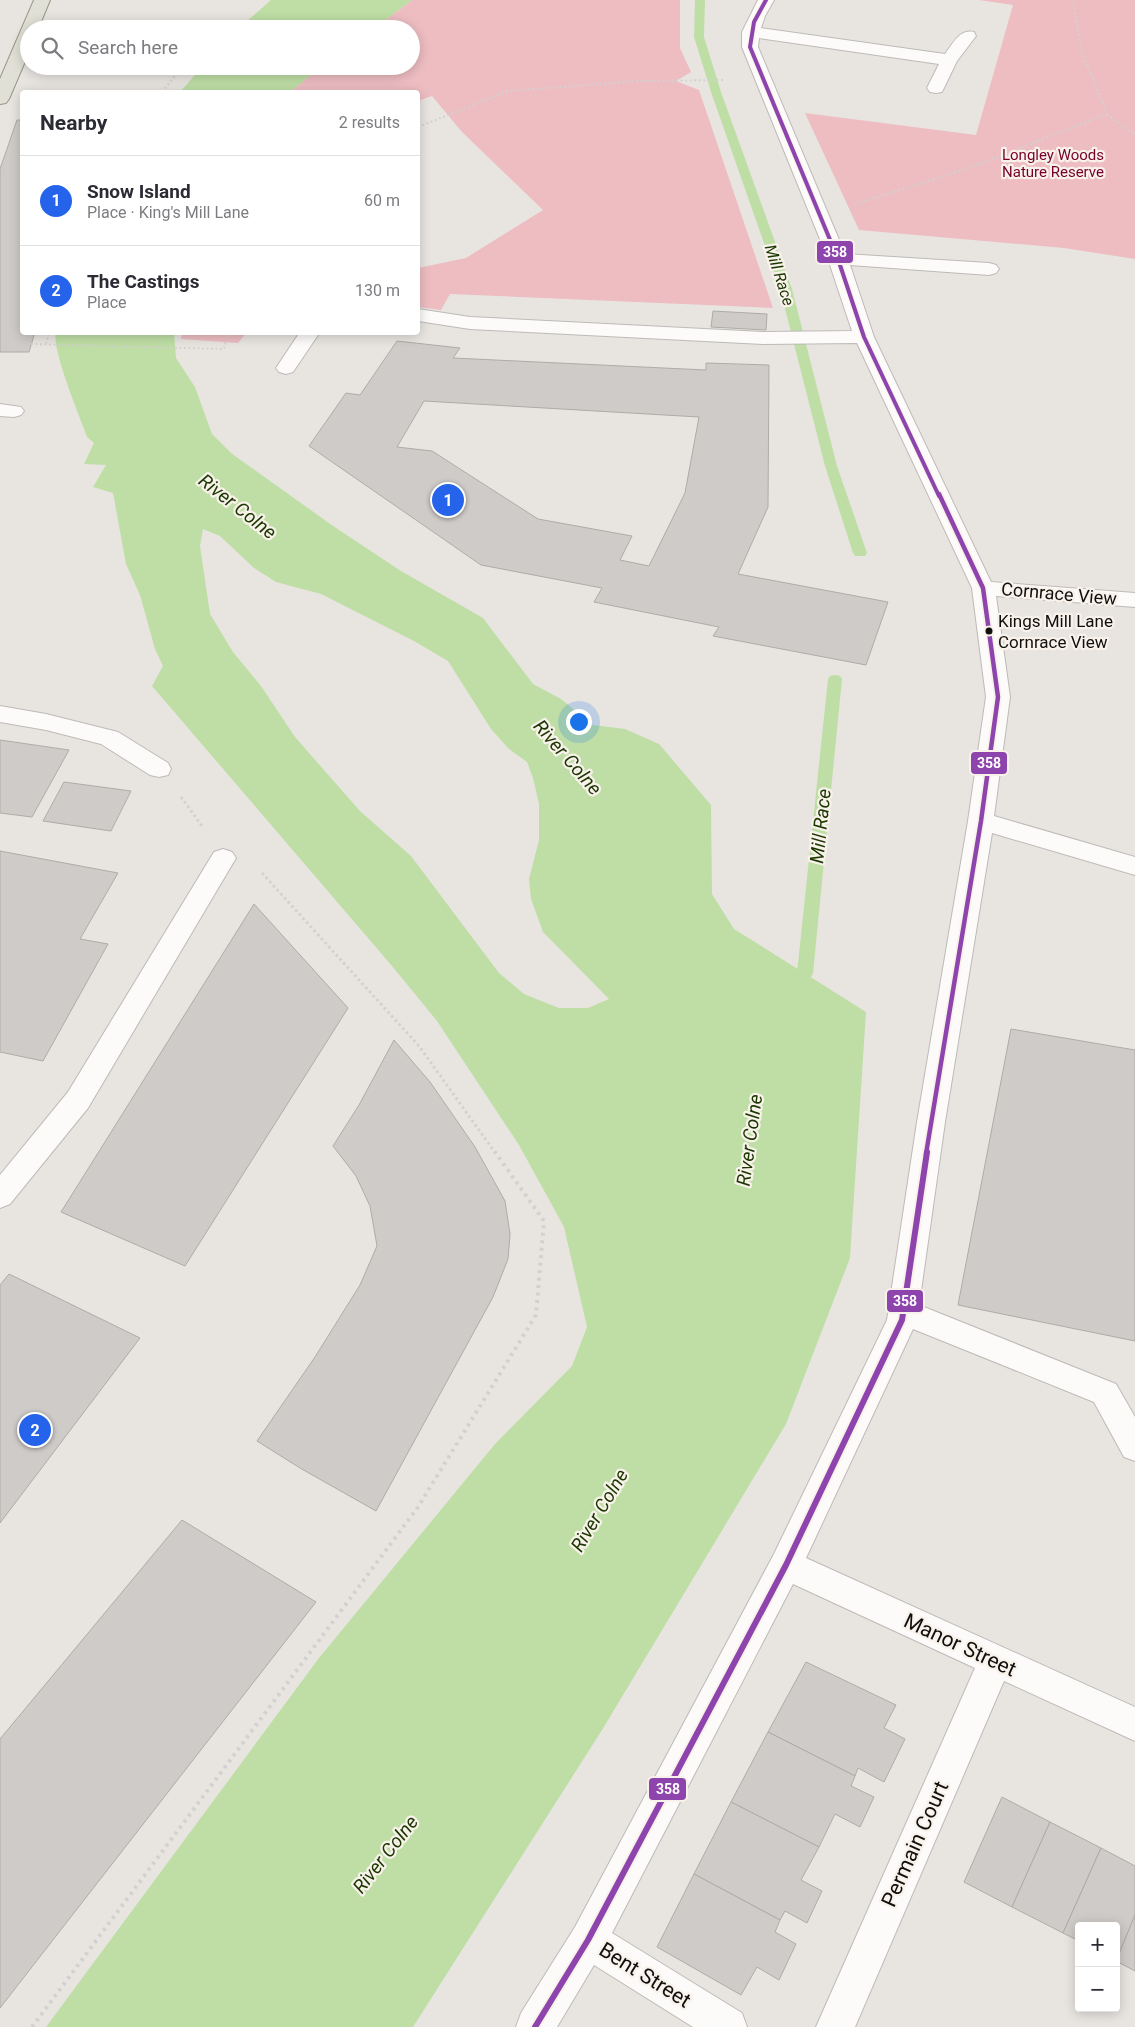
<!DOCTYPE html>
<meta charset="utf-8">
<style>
:root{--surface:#fff;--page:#f7f7f7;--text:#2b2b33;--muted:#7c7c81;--line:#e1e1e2;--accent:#2563eb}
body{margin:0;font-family:Roboto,sans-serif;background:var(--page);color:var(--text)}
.controls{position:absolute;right:15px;bottom:15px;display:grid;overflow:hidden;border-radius:5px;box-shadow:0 2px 12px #0003}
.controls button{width:45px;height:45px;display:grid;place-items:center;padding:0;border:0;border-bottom:1px solid var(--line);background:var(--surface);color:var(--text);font:25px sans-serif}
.you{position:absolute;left:578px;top:721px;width:18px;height:18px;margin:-12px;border:4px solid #fff;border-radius:50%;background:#1a73e8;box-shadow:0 0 0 8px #1a73e833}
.badge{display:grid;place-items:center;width:32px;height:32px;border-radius:50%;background:var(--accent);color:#fff;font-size:16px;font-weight:700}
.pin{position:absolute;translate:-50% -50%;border:2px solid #fff;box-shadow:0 1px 5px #0006}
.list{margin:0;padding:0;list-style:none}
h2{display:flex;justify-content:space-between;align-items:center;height:65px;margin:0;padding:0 20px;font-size:21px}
h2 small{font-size:16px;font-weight:400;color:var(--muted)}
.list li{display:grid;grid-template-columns:32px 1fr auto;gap:15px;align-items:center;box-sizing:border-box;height:90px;padding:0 20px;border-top:1px solid var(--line)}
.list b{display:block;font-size:19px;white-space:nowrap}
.list p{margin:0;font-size:16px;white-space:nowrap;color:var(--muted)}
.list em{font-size:16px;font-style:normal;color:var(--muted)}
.icon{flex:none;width:28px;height:28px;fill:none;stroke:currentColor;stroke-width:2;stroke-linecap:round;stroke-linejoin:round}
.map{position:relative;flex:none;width:1135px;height:2027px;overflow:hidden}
.search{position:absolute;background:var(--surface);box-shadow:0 2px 12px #0003;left:20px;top:20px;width:400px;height:55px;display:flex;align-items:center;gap:12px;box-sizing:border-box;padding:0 18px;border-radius:28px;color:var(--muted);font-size:19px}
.panel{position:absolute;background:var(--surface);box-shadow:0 2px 12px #0003;left:20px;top:90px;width:400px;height:245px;border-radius:5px}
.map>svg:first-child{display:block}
</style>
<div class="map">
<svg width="1135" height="2027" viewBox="0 0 1135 2027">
<rect width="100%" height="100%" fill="#e8e5e1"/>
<!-- green -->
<g fill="#edbdc2">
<polygon points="412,0 680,0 680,48 691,72 676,81 699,90 773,308 450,294 441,310 418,307 418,268 466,258 543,210 462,132 432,96 418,101 418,92 290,92 322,66 411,66 411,29 373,29"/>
<polygon points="979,0 1135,0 1135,259 1064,248 859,230 805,113 976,135 1013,5"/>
<polygon points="182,333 182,332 246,333 238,343 181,339"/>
</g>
<!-- water -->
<g fill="#bedea5" fill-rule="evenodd">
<polygon points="271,0 412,0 373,29 238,29"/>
<polygon points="203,66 322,66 290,92 180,92"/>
<path d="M56,333H174L176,358L195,387L212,434L231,453L333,526L401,571L483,618L533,684L561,699L593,725L625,729L659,744L711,805L712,894L734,929L866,1012L850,1258L786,1424L602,1730L413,2027H46L319,1658L495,1444L572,1366L587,1327L564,1227L519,1145L437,1021L392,966L152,686L163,666L155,649L140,595L126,564L113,493L93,487L106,465L84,464L94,443L87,437C80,417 51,348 56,333ZM203,529L220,536L254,568L276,582L321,594L414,641L448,661L491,729L509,749L527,762L533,778L539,804V840L529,879L531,899L543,932L609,999L588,1008H559L524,994L499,973L411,856L360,811L295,737L261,686L233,652L210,614L200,546Z"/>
</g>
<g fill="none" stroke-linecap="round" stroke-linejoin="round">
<!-- stream -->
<g fill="#bedea5" fill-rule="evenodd">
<polygon points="695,0 705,0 704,37 721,92 792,289 837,466 867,553 865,556 855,556 853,553 825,466 780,289 711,92 694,37"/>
<polygon points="835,675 840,676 842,679 813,973 811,977 805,979 799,977 797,973 828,679 830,676"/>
</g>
</g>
<!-- building -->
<g fill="#cecbc8" stroke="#aeaba8" fill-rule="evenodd">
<polygon points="17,120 22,120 22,332 35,332 29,352 0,352 0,169"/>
<polygon points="713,311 767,314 766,330 711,327"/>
<path d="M397,341L460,348L453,358L706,370V363L769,365L768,507L738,574L888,602L866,665L713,636L719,627L594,602L602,588L481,565L309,446L346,393L360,395ZM424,401L699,417L685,493L649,566L620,560L632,536L538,519L432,451L397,447Z"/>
<polygon points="0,740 69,750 32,817 0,813"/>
<polygon points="64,782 131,791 111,831 43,821"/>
<polygon points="0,851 118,873 80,939 108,944 43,1061 0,1052"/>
<polygon points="254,904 348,1008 185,1266 61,1212"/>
<polygon points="1011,1029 1135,1050 1135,1341 958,1305"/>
<polygon points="394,1040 430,1082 475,1147 505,1201 510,1234 508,1259 493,1297 376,1511 300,1468 257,1441 315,1357 360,1285 377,1246 370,1206 356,1176 333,1146 359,1105"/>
<polygon points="9,1274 140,1338 0,1523 0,1285"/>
<polygon points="182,1520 316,1602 0,2008 0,1739"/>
<polygon points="806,1662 896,1705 884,1728 905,1739 884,1782 858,1768 855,1776 768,1732"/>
<polygon points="768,1732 855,1776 851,1786 874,1797 860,1827 835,1814 819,1847 731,1802"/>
<polygon points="1002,1797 1050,1822 1012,1907 964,1882"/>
<polygon points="731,1802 819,1847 801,1880 822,1891 807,1923 785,1911 780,1920 694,1874"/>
<polygon points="1050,1822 1101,1848 1063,1933 1012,1907"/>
<polygon points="1101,1848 1135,1866 1135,1915 1116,1961 1116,1926 1079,1926 1079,1941 1063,1933"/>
<polygon points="694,1874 780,1920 775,1932 796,1944 779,1980 757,1967 741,1995 657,1947"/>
<polygon points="1135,1915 1135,1971 1116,1961"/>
</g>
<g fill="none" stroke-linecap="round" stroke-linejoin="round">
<!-- minor casing -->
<g stroke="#bdbab7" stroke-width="2">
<g id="minor">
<path d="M758,0H774L765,16L761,28L945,54C953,44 959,29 974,32L976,36L957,61L942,92L936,93L930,92L927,88L939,64L759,38L758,47L845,254L989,263L996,265L999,269L996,273L989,275L850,265L874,337L991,582L1135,593V607L996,596L1010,697L994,816L1135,857V875L992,833L945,1122L919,1305L1116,1384L1135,1417V1461L1124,1457L1094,1402L913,1329L806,1558L1135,1707V1741L1004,1681L855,2027H816L975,1668L793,1584L612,1933L742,2013L747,2027H693L594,1965L557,2027H516L521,2013L575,1927L774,1554L887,1320L917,1122L968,821L986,697L972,588L857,343L763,344L470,329L418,321V309L470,317L763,332L852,331L828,259L742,47V32Z"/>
<polygon points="300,332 320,332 293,372 286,374 279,372 276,368"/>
<polygon points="0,404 21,407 24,411 21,415 14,417 0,416"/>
<polygon points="0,706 46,714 118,732 168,763 171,769 168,775 159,777 150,775 101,744 46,730 0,722"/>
<polygon points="223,849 232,852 236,858 88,1108 10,1204 0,1208 0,1175 68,1092 214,852"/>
</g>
</g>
<!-- major casing -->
<g stroke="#989584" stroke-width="2">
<polygon id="major" points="34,0 50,0 38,29 29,29 29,52 9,99 6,103 0,104 0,79"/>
</g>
<!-- path-far2 -->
<g stroke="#d3d1d0" stroke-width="2" stroke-dasharray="2 2.5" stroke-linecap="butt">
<polyline points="70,28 80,29"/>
<polyline points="162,92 183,66"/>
<polyline points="1107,114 1135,135"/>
<polyline points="418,127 508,91 639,81 725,80"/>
<polyline points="855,204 969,168 1107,114 1082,52 1073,0"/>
<polyline points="31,344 224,349 228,332"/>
<polyline points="46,344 49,332"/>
</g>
<!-- path-far1 -->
<g stroke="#d3d1d0" stroke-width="3" stroke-dasharray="2.5 3" stroke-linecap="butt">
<polyline points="181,797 202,826"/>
<polyline points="262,873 419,1046 496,1154"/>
</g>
<!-- path -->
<polyline stroke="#d3d1d0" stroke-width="4" stroke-dasharray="3 4.5" stroke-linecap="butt" points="32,2027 418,1507 536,1315 544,1221 495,1152"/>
<!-- minor -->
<use href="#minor" fill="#fcfbfa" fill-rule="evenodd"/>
<!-- major -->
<use href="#major" fill="#e1e0d6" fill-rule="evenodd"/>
<!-- bus-1-far2 casing -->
<g stroke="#f8f2eb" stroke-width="6">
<polyline id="bus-1-far2" points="766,0 754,22 750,47 838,259 864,337 939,496"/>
</g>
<!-- bus-1-far1 casing -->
<g stroke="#f8f2eb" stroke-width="8">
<polyline id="bus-1-far1" points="926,1154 981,821 998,697 983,588 939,494"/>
</g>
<!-- bus-1 casing -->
<g stroke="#f8f2eb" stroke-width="10">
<polyline id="bus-1" points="535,2027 588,1940 786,1565 902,1320 927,1152"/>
</g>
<!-- bus-1-far2 -->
<use href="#bus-1-far2" stroke="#8e44ad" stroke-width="4"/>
<!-- bus-1-far1 -->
<use href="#bus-1-far1" stroke="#8e44ad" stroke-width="4.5"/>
<!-- bus-1 -->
<use href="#bus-1" stroke="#8e44ad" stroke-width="6"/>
</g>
<!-- markers -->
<circle fill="#110f0c" stroke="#f8f2eb" stroke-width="2" cx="989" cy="631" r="4.5"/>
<g text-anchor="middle" stroke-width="4.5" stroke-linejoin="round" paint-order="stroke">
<!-- far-park labels -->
<g font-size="15" fill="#77002a" stroke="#f8f2eb">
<text x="1053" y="160">Longley Woods<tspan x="1053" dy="17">Nature Reserve</tspan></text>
</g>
<!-- far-water labels -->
<g font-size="16" font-style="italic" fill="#1b3700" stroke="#f8f2eb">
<text transform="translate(780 275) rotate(72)" y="6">Mill Race</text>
</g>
<!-- bus labels -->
<g font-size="17" fill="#110f0c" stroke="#f8f2eb" text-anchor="start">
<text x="998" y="627">Kings Mill Lane<tspan x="998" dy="21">Cornrace View</tspan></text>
</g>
<!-- street labels -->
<g font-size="18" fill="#110f0c" stroke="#f8f2eb">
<text transform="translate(1059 594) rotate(5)" y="6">Cornrace View</text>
</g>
<!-- water labels -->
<g font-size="19" font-style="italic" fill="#1b3700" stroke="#f8f2eb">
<text transform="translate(238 506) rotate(38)" y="7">River Colne</text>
<text transform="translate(568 757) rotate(49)" y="7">River Colne</text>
<text transform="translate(820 826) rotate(-84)" y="7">Mill Race</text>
<text transform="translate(749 1140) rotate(-82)" y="7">River Colne</text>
<text transform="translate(599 1510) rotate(-59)" y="7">River Colne</text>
<text transform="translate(385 1854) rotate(-52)" y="7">River Colne</text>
</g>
<!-- near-street labels -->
<g font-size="21" fill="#110f0c" stroke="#f8f2eb">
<text transform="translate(960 1645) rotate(25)" y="7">Manor Street</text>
<text transform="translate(915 1844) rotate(-66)" y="7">Permain Court</text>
<text transform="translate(645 1975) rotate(32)" y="7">Bent Street</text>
</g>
</g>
<g stroke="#f8f2eb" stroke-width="2">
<rect x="816" y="240" width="38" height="24" rx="5" fill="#8e44ad"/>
<rect x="970" y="751" width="38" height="24" rx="5" fill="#8e44ad"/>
<rect x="886" y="1289" width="38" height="24" rx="5" fill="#8e44ad"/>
<rect x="648" y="1777" width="39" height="24" rx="5" fill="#8e44ad"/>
</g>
<g font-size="14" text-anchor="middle" font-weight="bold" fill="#fff">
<text x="835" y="257">358</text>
<text x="989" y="768">358</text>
<text x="905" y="1306">358</text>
<text x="668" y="1794">358</text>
</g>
</svg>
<div class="controls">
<button>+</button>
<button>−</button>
</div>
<div class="you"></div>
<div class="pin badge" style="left:448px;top:500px">1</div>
<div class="pin badge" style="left:35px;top:1430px">2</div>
<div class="search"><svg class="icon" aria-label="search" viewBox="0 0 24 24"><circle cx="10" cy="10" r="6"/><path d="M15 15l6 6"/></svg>Search here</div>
<section class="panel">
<h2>Nearby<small>2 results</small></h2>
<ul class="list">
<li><span class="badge">1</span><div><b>Snow Island</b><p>Place · King's Mill Lane</p></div><em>60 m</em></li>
<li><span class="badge">2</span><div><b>The Castings</b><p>Place</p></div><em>130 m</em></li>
</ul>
</section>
</div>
